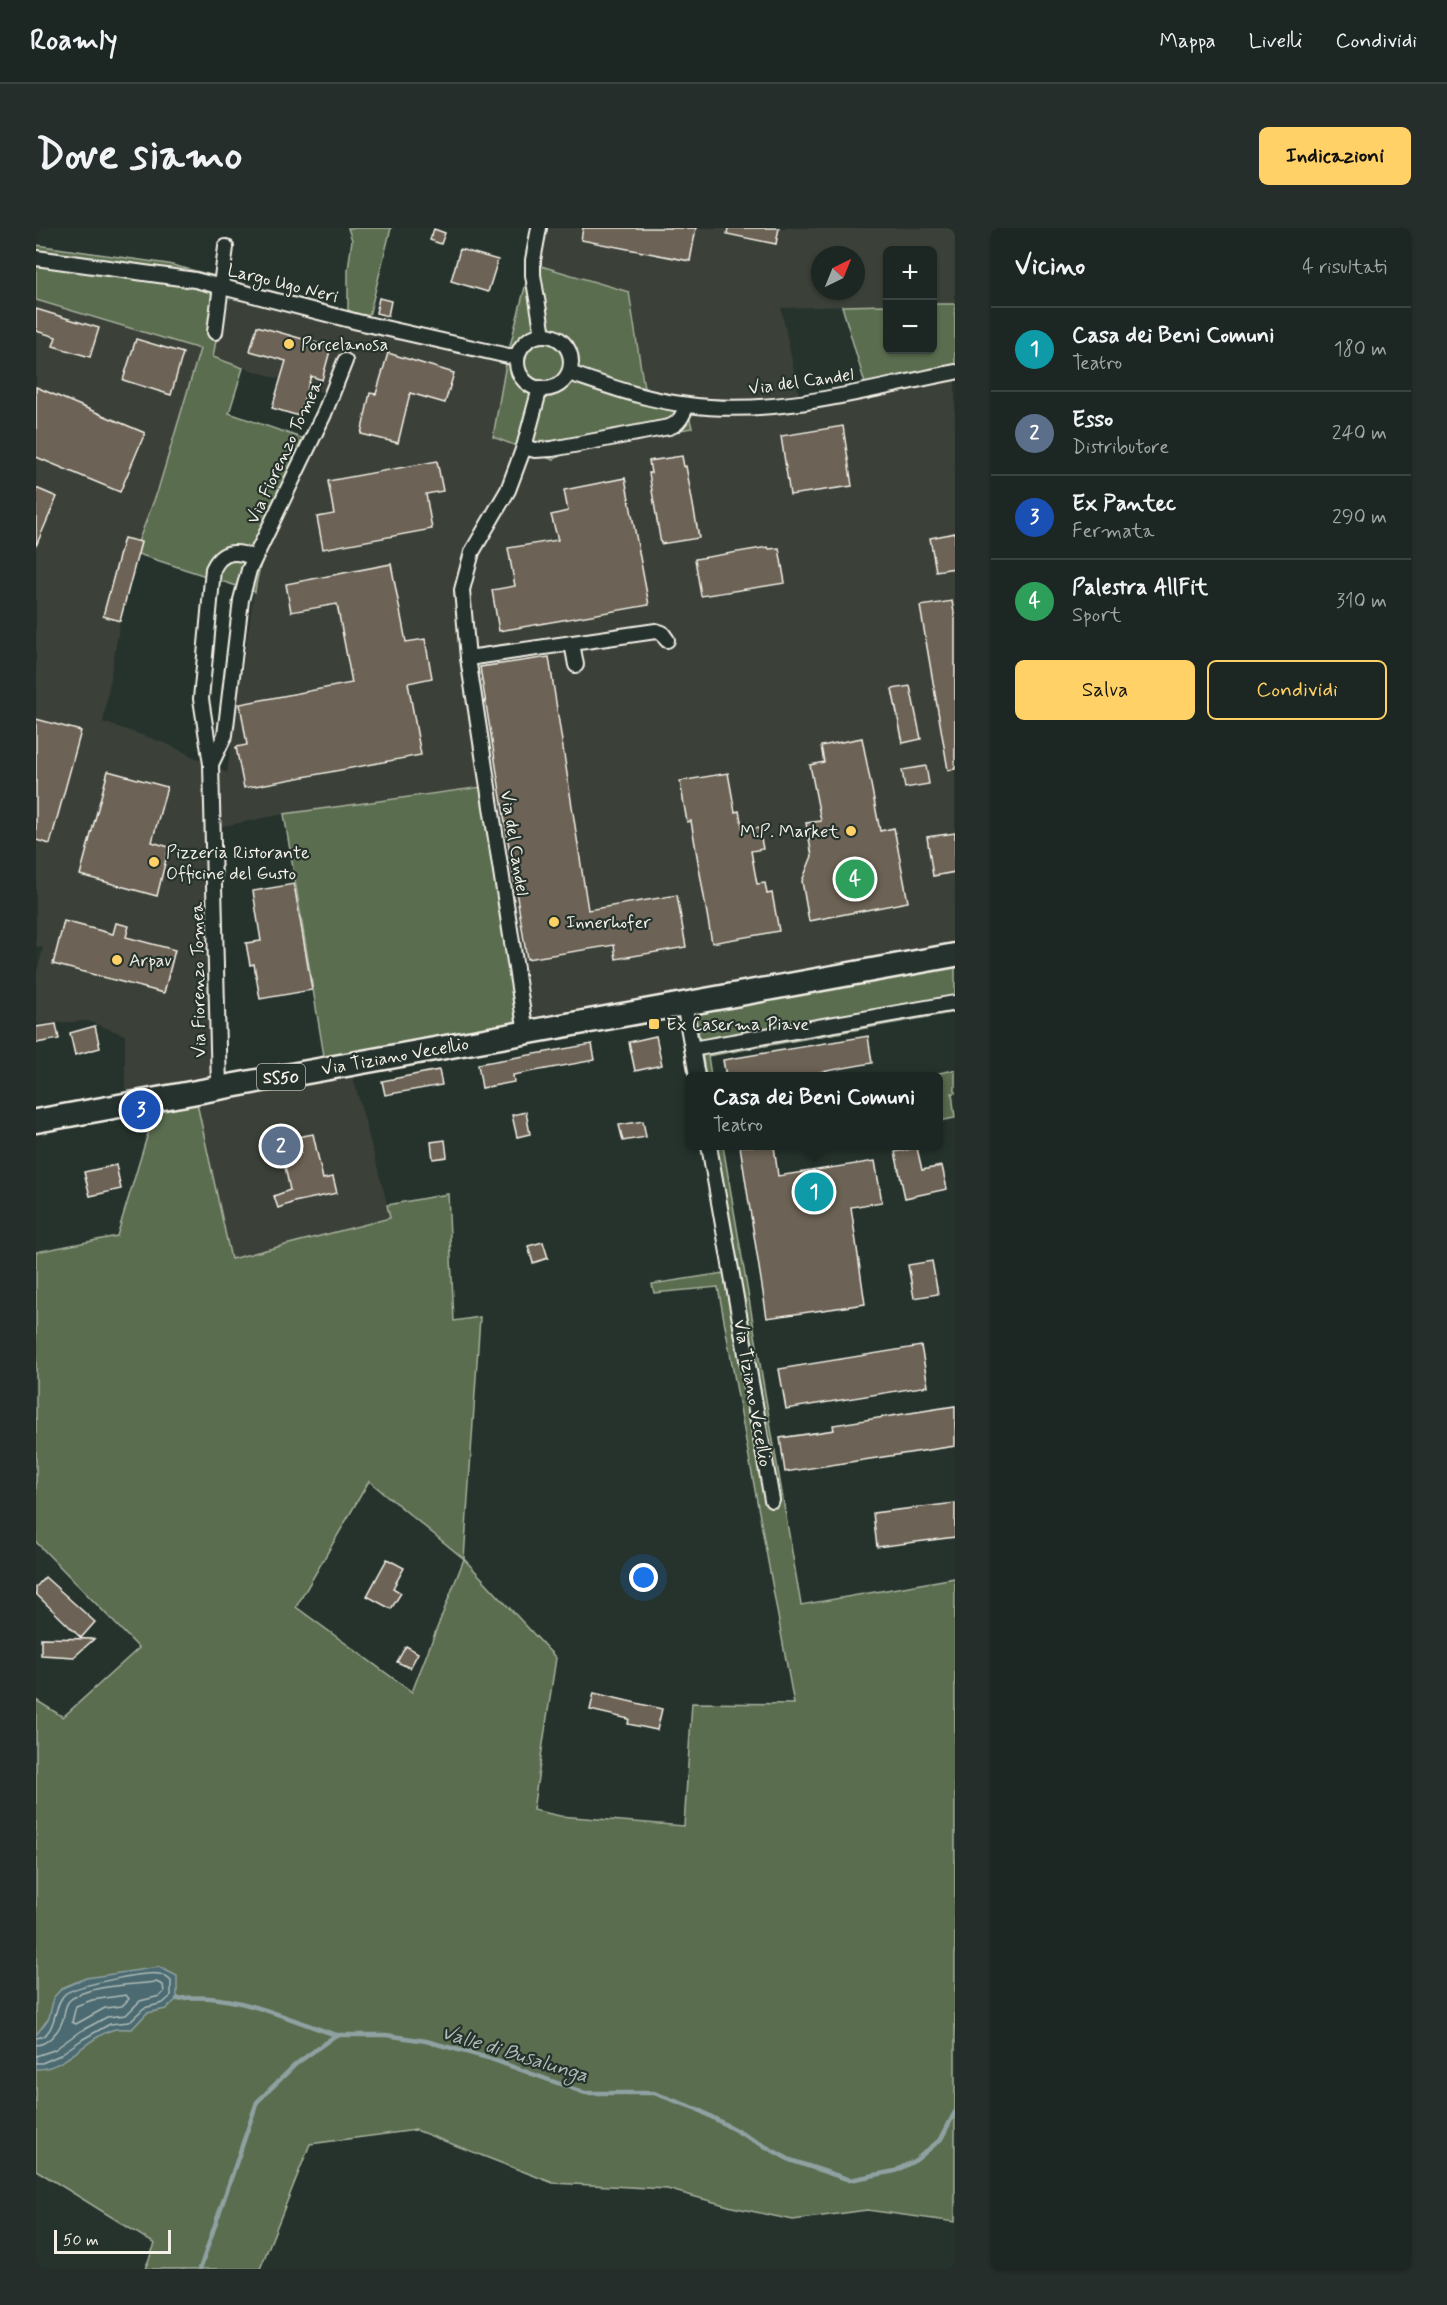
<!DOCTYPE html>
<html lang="it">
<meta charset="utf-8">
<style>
:root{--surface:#1c2622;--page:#252e2a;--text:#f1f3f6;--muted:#a0a5a5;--line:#3a4340;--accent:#ffd166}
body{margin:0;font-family:Mynerve,sans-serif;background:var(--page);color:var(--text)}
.controls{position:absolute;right:18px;top:18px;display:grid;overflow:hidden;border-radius:9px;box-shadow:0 2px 4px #0004}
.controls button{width:54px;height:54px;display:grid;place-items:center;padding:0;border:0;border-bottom:2px solid var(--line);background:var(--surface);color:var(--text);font:30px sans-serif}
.compass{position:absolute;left:775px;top:18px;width:54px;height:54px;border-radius:50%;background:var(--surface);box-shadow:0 2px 4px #0004;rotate:43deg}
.scale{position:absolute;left:18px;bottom:15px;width:117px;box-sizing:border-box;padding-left:6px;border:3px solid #f4f1e8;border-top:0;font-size:16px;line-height:21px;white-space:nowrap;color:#f4f1e8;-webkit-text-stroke:4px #26332d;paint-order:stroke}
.you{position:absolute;left:608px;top:1350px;width:21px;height:21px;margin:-15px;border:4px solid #fff;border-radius:50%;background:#1a73e8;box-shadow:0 0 0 9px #1a73e833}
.badge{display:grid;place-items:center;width:39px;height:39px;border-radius:50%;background:var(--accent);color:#fff;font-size:20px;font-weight:700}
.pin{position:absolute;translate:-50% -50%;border:3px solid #fff;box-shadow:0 2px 6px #0006}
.popup{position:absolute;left:649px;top:844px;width:258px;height:78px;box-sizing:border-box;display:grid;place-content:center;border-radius:9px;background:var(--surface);filter:drop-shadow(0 2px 4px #0005);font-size:20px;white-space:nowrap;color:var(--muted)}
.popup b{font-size:22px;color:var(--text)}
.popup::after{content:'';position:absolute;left:50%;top:100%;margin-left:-12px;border:12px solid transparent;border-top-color:var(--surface)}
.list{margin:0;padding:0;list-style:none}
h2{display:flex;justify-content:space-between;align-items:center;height:78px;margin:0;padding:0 24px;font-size:26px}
h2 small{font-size:20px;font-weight:400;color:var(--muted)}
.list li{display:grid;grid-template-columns:39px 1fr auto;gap:18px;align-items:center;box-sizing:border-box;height:84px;padding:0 24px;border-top:2px solid var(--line)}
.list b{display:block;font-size:22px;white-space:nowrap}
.list p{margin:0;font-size:20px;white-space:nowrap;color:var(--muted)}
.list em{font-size:20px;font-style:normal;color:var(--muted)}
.actions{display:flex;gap:12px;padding:18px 24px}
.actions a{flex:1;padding:14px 0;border:2px solid var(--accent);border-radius:9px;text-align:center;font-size:21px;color:var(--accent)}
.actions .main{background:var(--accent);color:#111}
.map{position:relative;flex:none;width:919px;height:2041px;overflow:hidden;border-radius:9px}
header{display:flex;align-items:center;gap:36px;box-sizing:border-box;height:84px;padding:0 30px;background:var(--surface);border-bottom:2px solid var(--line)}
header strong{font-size:28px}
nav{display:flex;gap:33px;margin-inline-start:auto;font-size:21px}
.intro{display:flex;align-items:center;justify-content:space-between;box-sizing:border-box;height:144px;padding:0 36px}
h1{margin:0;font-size:42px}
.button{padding:15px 27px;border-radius:9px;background:var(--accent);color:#111;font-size:21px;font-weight:700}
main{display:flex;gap:36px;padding:0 36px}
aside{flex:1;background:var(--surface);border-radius:9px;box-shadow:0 2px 4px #0004}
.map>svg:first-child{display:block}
</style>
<header>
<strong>Roamly</strong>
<nav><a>Mappa</a><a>Livelli</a><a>Condividi</a></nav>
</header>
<div class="intro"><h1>Dove siamo</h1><a class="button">Indicazioni</a></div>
<main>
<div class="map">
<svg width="919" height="2041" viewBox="0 0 919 2041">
<rect width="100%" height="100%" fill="#26332d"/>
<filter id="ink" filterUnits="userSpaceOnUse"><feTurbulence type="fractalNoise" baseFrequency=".0167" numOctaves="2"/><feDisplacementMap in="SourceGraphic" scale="12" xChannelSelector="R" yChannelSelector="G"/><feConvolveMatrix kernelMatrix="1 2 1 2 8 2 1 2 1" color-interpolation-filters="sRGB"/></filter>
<g filter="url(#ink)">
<!-- built -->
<path fill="#3b4139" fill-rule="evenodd" d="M502,0H919V76H897L896,22H852L851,77L745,80L764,172L919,141V717L490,813L446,559L248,586L182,599V867L315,842L355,990L195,1031L160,872L89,885V807L52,793L0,796V747L7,720L0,718V72L164,121L122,262L102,313L105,314L84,393L67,494L129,515L191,545L221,344L253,268L301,169L177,130L191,51L312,82L332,92L610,173L495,35ZM784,27H820V63H784Z"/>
<!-- green -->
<g fill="#5a6d50" stroke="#a7af9c" stroke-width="1.5" fill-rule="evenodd">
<polygon points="312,0 355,0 332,92 312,82 312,42 316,12"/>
<path d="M0,17L132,36L191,51L177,129L207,140L193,185L280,215C257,259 225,315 219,364L102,326L105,315L102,314L122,262L164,121L0,72Z"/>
<polygon points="495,35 593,64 610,173 652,183 656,200 532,223 517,232 457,209 471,130"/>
<polygon points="897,76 919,76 919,141 830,159 806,78 851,77 852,122 896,122"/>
<polygon points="446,559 490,813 291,846 248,586"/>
<polygon points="919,717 919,784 672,828 675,848 670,848 659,784"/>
<polygon points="919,842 919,865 916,865 919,890 903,893 902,848 896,848 903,845"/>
<path d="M160,871L195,1031L354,990L351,977L412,966L418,1093L444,1089L428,1331L520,1430L497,1582L524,1588L648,1598L656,1475L758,1476L682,1059L618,1065L616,1056L701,1043L681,918H687L765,1377L919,1350V1994L831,1982L757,1992L696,1979L631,1961L517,1955L380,1902L274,1916L224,2041H109L119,2016L0,1942V1472L27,1489L103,1420L0,1314V1024L81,1008L120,879ZM333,1253L428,1331L376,1464L260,1379Z"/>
</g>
<!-- water -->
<path fill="#4b6b71" stroke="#8fa1a1" stroke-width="1.5" d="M123,1739L141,1748V1771L130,1781L111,1785L96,1801C90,1801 82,1800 76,1802C50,1810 29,1842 0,1841V1807L13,1790L18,1769L26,1760L50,1750Z"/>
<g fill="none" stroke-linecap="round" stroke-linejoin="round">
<!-- shore -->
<g stroke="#b0bbb8" stroke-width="1.5">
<polygon points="90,1767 93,1771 86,1778 69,1780 40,1796 36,1794 40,1778 56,1772"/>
<path d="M0,1810C22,1808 16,1777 29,1766C38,1758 110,1743 123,1746C127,1747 132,1750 135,1753V1768L127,1775L108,1780L93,1794L74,1796L47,1811L22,1828L6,1835H0"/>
<path d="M0,1817C11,1817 22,1804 26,1794C29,1787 28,1777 34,1772C51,1757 98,1757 120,1754L127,1757L128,1764L124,1768L104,1773L90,1787L71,1789L43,1804L18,1822L0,1828"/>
</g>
<!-- stream -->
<g stroke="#8fa1a1" stroke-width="4.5">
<path d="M141,1771C196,1763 249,1790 300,1807"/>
<polyline points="164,2041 221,1874 260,1836 300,1807 350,1807 390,1813 452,1830 549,1865 618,1865 661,1881 754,1932 814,1952 859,1943 880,1932 905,1911 919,1884"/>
</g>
</g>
<!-- building -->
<g fill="#6c6255" stroke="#f4f1e8" stroke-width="1.5">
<polygon points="547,0 660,0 654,33 545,12"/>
<polygon points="692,0 743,0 740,16 691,6"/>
<polygon points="398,1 409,5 405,16 394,12"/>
<polygon points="424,21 462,32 452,64 415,53"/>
<polygon points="343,70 355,73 352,88 340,85"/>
<polygon points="0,81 63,100 54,129 17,118 20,109 0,103"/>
<polygon points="221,98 295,119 286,152 275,148 263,188 236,180 250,133 214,123"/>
<polygon points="100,111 147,125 135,167 87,152"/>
<polygon points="352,125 418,145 409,175 374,165 362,215 325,206 334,165 340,166"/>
<polygon points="0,159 109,205 84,264 0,229"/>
<polygon points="807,198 816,258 754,267 745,208"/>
<polygon points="646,228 648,239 650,238 663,310 625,316 613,245 615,245 613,233"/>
<polygon points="401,233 407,263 390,266 396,301 287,321 281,289 298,286 292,253"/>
<polygon points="589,250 613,377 463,403 456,362 479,358 472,320 522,312 515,287 532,283 528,262"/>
<polygon points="0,260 21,269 0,318"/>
<polygon points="919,305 919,340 900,343 894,310"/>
<polygon points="88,310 105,314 84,393 67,388"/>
<polygon points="732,319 733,321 743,320 749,355 665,368 659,331"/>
<polygon points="355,336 370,414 389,411 396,450 372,455 385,527 208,560 200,519 211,517 204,476 316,455 301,376 255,384 250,356"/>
<polygon points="916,373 919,390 919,541 912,542 884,378"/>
<polygon points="513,429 552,682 641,667 650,719 580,731 578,717 491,731 444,439"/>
<polygon points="874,458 885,511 867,515 856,461"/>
<polygon points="0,491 45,503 14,616 0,612"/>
<polygon points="826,510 844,603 858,600 872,674 773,693 766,653 776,628 770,595 785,593 774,537 788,534 785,518"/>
<polygon points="890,538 893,556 869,560 866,542"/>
<polygon points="72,543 131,559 116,614 133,619 121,668 44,647"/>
<polygon points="692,545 699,584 703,583 707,603 723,600 727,621 715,623 721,656 729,655 731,666 736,665 743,703 676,715 655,593 651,594 644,553"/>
<polygon points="919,605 919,644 897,648 891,609"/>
<polygon points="258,656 276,762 224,771 218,736 214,737 210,715 225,713 217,663"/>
<polygon points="28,693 77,706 80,695 93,698 90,709 139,722 128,765 17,736"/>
<polygon points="20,796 23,811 0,815 0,799"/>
<polygon points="59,798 64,820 39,827 34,805"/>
<polygon points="620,808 626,837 599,843 593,814"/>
<polygon points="832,808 836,835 757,849 690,849 687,832"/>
<polygon points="556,816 559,832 477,847 478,854 446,860 442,836"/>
<polygon points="403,842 406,857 349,867 346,853"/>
<polygon points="490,884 494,906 481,909 476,887"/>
<polygon points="607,893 610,909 587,913 583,897"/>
<polygon points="277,906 287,951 297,949 301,965 258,974 242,980 238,968 254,962 247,929 265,925 261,909"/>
<polygon points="409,912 411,929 397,931 395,914"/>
<polygon points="704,918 738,918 742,948 839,933 846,974 815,979 829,1076 731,1090"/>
<polygon points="881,920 886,942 906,938 911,961 869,970 859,924"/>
<polygon points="80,937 85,961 54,968 48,944"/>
<polygon points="507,1014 512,1030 497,1035 492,1018"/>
<polygon points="896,1033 902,1066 878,1070 872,1037"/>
<polygon points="885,1118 892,1158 750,1181 743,1141"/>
<polygon points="919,1178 919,1218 749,1244 744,1210 798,1202 797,1197"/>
<polygon points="919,1275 919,1309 841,1319 837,1285"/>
<polygon points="351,1331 368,1340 357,1360 365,1365 355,1381 331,1368"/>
<polygon points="9,1349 59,1394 45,1410 0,1366 0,1359"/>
<polygon points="5,1410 58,1411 38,1429 5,1427"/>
<polygon points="370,1418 382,1425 374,1440 361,1434"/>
<polygon points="558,1465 626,1481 621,1502 592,1496 593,1491 554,1482"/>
</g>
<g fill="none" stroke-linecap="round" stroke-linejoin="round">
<!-- minor casing -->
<g stroke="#f4f1e8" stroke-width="18">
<g id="minor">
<polyline points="503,0 497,32 497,47 507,107"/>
<polyline points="0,30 159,52 322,94 481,130"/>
<polyline points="179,104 190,19"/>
<circle cx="508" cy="134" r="27"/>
<path d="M533,145C572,158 610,172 652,177C742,189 832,161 919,144"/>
<path d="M488,219L499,222L516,221L633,199C643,196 647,187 651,177"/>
<polyline points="536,415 540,437"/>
<polyline points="432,430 620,403 626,405 631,412"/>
<polyline points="175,536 189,507 205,372 213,342 288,186 309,133"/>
<polyline points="648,776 661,848"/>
<polyline points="490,805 432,430 426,362 436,324 472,262 488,219 504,160"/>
<polyline points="656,821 919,775"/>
<path d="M183,860L175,536L165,471L177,341C186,322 200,322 218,330"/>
<polyline points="673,918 736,1272"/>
</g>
</g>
<!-- primary casing -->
<g stroke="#f4f1e8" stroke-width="27">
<polyline id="primary" points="0,893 919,727"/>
</g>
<!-- minor -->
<use href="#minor" stroke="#26332d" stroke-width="14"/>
<!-- primary -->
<use href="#primary" stroke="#26332d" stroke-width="22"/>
</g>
</g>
<!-- markers -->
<g fill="#ffd166" stroke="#26332d" stroke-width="2">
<circle cx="253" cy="116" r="6"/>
<circle cx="815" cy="603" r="6"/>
<circle cx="118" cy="634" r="6"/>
<circle cx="518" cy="694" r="6"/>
<circle cx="81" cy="732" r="6"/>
<rect x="612" y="790" width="12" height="12" rx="3"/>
</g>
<g text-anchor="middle" stroke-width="4.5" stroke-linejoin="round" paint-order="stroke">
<!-- shield labels -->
<rect fill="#26332d" stroke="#b6b8b0" stroke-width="1.5" x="221" y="836" width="48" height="26" rx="4.5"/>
<g font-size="16" font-weight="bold" fill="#f4f1e8">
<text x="245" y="855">SS50</text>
</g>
<!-- street labels -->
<g font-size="18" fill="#f4f1e8" stroke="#26332d">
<text transform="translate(247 55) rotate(14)" y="6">Largo Ugo Neri</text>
<text transform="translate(765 153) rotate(-8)" y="6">Via del Candel</text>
<text transform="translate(248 224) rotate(-65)" y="6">Via Fiorenzo Tomea</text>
<text transform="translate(479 615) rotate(81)" y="6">Via del Candel</text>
<text transform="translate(162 752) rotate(-91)" y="6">Via Fiorenzo Tomea</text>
<text transform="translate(359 828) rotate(-10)" y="6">Via Tiziano Vecellio</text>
<text transform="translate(717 1165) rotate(80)" y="6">Via Tiziano Vecellio</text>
</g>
<!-- poi labels -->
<g font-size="18" fill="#f4f1e8" stroke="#26332d" text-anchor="start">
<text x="265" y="122">Porcelanosa</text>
<text x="803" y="609" text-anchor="end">M.P. Market</text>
<text x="130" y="630">Pizzeria Ristorante<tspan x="130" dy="21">Officine del Gusto</tspan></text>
<text x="530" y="700">Innerhofer</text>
<text x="93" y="738">Arpav</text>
<text x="630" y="802">Ex Caserma Piave</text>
</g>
<!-- water labels -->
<g font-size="20" font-style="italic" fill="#b0bbb8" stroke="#26332d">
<text transform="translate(479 1825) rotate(17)" y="7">Valle di Busalunga</text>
</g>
</g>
</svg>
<div class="controls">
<button>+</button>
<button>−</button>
</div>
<svg class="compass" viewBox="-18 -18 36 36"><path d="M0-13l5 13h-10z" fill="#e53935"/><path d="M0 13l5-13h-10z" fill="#a0a5a5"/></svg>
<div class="scale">50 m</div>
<div class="you"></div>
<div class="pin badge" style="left:778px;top:964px;background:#0f9aa8">1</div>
<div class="popup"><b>Casa dei Beni Comuni</b>Teatro</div>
<div class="pin badge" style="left:245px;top:918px;background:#5c6f8a">2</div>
<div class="pin badge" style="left:105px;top:882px;background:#1a4fb4">3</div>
<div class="pin badge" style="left:819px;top:651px;background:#2e9e5b">4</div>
</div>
<aside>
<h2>Vicino<small>4 risultati</small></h2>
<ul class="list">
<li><span class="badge" style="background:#0f9aa8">1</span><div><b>Casa dei Beni Comuni</b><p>Teatro</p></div><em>180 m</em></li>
<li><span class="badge" style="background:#5c6f8a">2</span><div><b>Esso</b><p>Distributore</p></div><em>240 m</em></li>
<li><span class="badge" style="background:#1a4fb4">3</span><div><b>Ex Pantec</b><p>Fermata</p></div><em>290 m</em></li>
<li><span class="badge" style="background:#2e9e5b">4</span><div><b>Palestra AllFit</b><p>Sport</p></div><em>310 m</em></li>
</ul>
<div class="actions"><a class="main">Salva</a><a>Condividi</a></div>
</aside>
</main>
